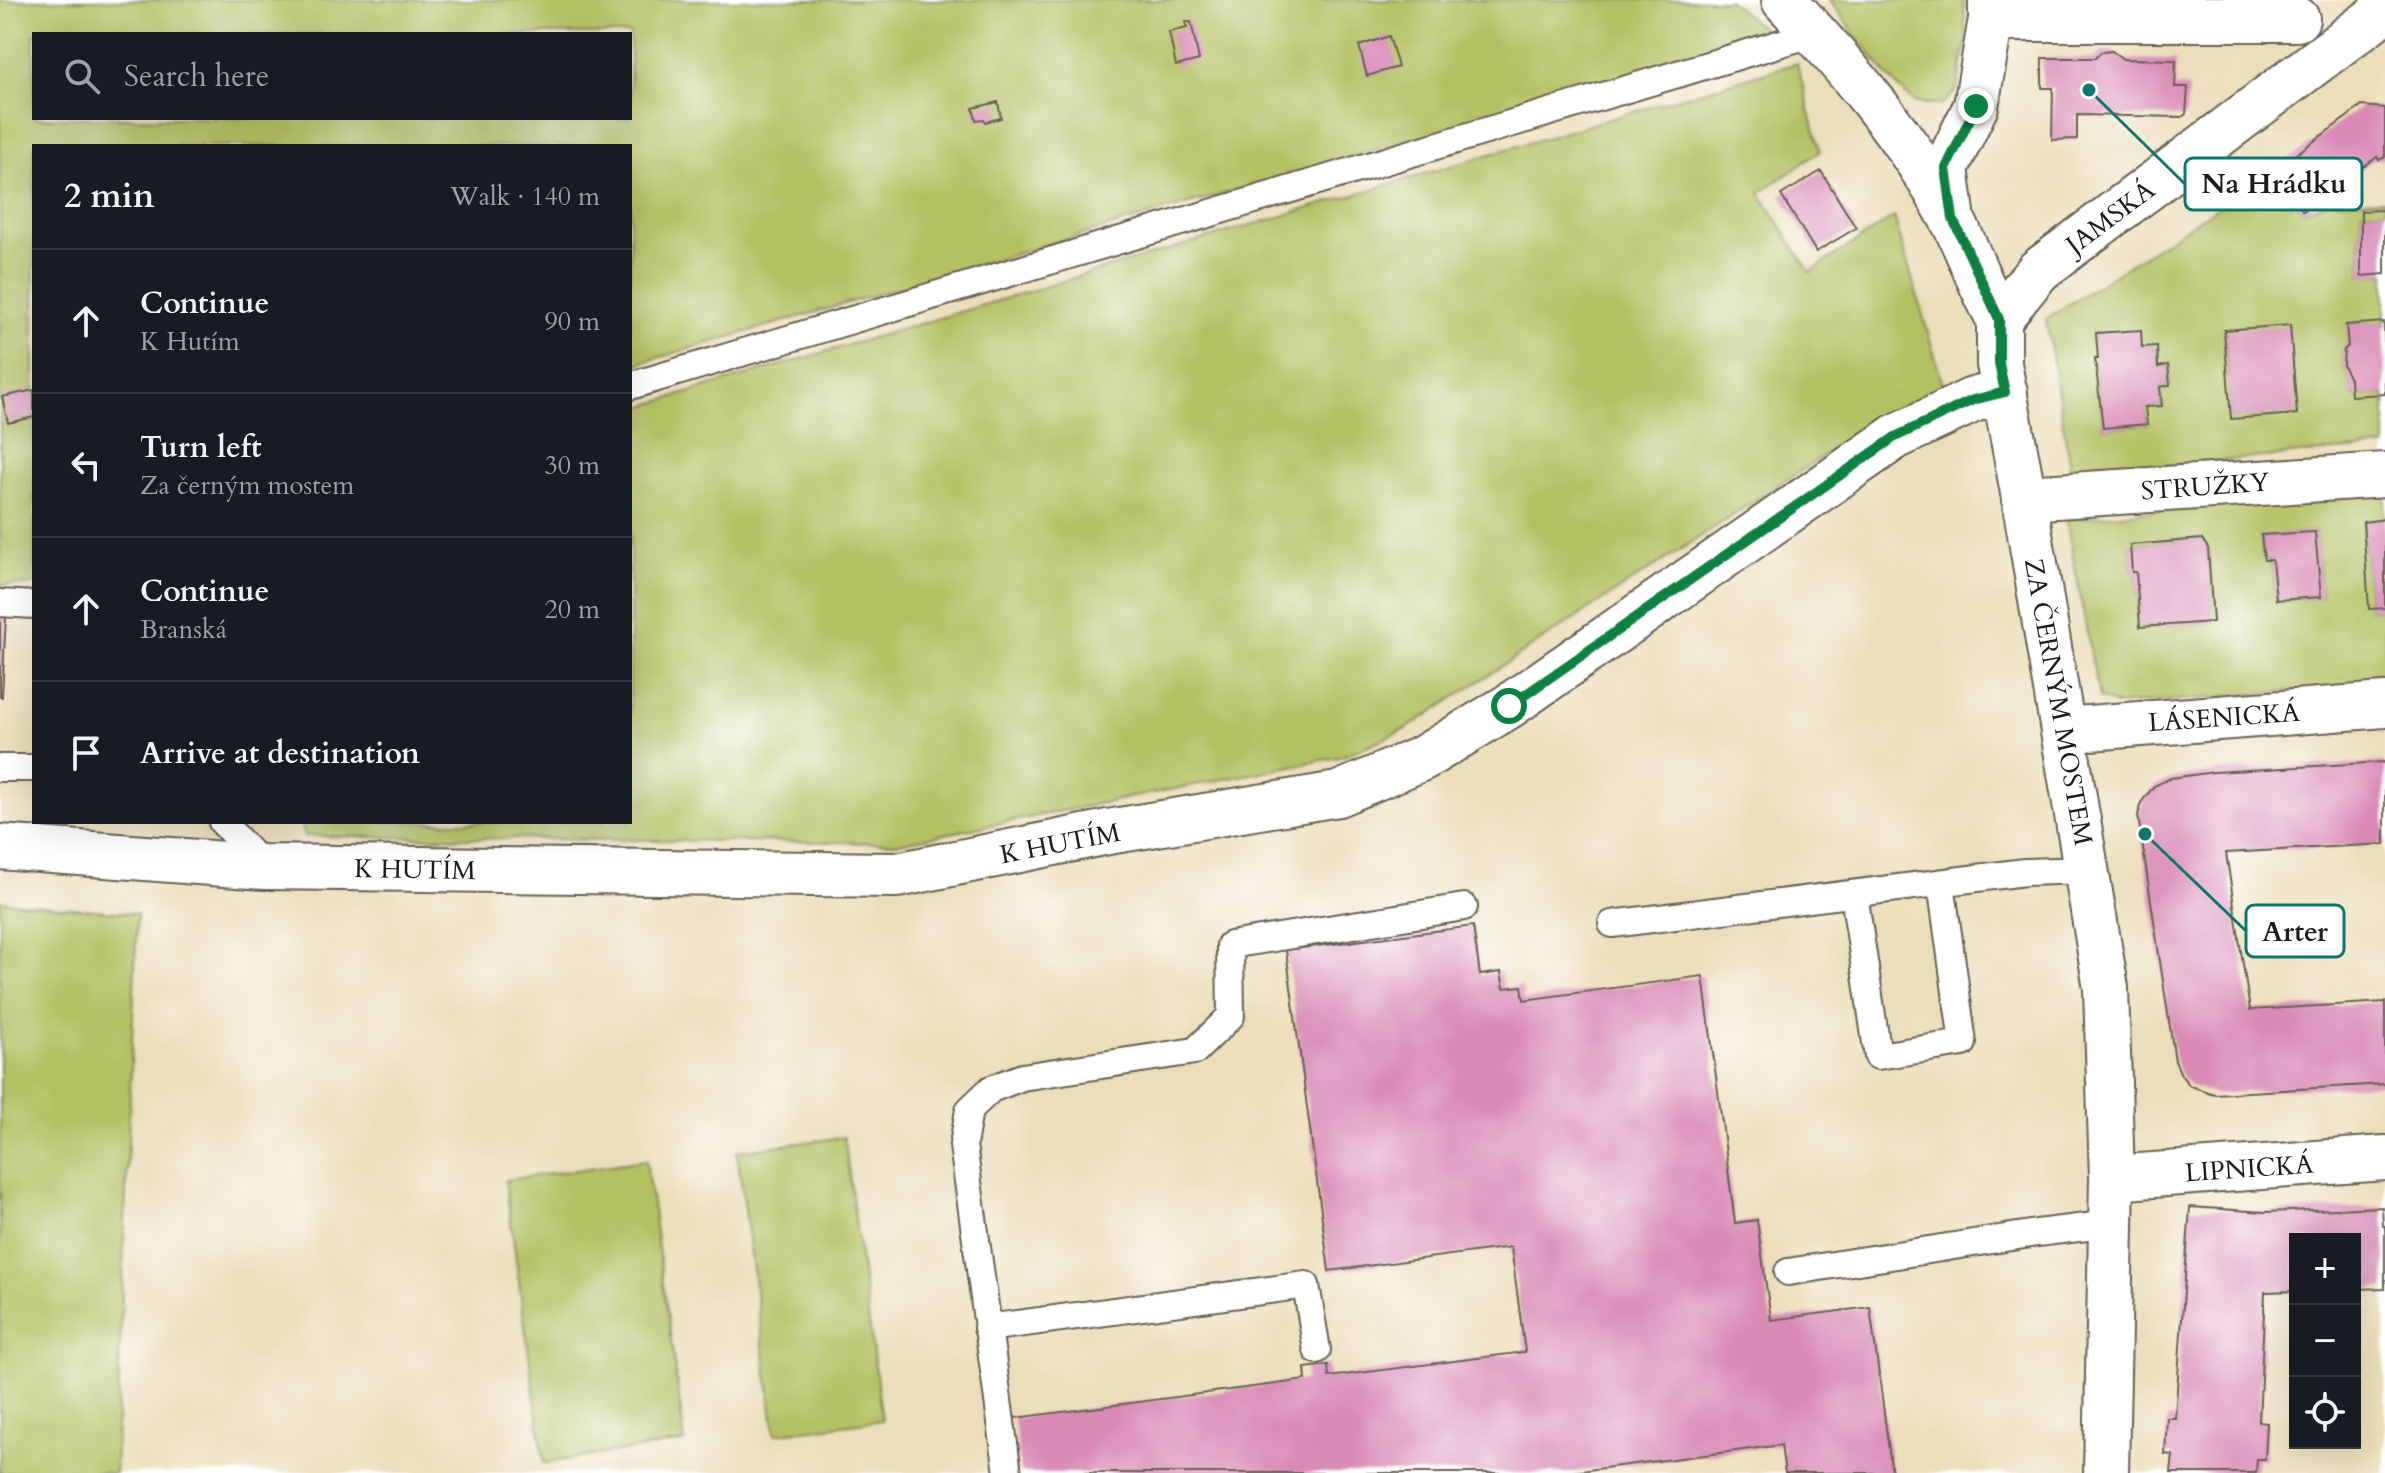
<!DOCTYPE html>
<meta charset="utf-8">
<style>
:root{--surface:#171b24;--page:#242831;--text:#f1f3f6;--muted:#9ea1a6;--line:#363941}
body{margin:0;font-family:Cardo,serif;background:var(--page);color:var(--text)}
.controls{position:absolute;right:24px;bottom:24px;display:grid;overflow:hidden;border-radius:0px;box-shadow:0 8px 32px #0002}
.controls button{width:72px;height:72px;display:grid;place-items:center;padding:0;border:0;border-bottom:2px solid var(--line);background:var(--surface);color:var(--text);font:40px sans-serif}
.stop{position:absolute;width:24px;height:24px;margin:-18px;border:6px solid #0b8043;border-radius:50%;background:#fff}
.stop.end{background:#0b8043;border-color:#fff;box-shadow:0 2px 8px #0008}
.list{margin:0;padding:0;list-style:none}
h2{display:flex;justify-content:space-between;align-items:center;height:104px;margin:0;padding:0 32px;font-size:34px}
h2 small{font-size:26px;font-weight:400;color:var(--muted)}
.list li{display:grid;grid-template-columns:52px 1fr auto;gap:24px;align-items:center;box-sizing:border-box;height:144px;padding:0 32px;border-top:2px solid var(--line)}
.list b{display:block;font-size:30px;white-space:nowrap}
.list p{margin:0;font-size:26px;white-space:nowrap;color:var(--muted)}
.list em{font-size:26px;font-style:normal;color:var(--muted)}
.icon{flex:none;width:44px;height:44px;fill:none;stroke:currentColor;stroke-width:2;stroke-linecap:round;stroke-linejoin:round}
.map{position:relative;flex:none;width:2385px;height:1473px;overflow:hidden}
.search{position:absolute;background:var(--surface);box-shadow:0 8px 32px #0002;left:32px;top:32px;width:600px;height:88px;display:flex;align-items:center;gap:20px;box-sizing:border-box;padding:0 28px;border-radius:0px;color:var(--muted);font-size:30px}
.panel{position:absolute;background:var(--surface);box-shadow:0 8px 32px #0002;left:32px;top:144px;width:600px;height:680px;border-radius:0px}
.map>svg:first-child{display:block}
</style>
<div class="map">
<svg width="2385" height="1473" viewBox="0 0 2385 1473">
<rect width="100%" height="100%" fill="#fff"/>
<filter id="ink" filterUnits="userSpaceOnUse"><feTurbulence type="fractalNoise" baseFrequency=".0125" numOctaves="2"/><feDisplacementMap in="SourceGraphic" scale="16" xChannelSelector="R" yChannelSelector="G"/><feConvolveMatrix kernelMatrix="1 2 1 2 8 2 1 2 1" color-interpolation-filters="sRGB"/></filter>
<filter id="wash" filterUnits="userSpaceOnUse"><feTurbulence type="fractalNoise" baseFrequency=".006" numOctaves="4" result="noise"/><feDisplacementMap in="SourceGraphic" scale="32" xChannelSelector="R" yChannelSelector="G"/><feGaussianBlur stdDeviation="1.8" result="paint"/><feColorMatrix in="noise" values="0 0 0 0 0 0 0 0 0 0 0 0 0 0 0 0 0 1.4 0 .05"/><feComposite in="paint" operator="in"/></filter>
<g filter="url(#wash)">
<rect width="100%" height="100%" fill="#ecdeba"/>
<!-- green -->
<g fill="#b4c163" stroke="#686e40" stroke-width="2" fill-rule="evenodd">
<path d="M0,0H1728L1771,35L630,366V146H34V585H0ZM34,34H630V118H34Z"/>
<polygon points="1829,0 1964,0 1966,43 1957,90 1942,105 1915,103 1890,79"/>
<polygon points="1797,63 1820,151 1760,193 1810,272 1894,217 1944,387 1883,417 1406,729 1343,756 899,843 306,836 299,822 630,822 630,410"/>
<path d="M2273,171L2283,184L2279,188L2280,200L2292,205L2296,202L2303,211L2329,201L2385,200V210L2361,211V275L2385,274V326L2384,322L2347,325L2348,346L2344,350L2343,365L2350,379L2352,396L2385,394V447L2071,473L2046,319ZM2224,330L2297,413L2231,418ZM2096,333L2142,347H2157L2158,367L2168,366L2170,385L2160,387L2162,406L2145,407L2147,424L2103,428L2095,359H2098Z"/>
<path d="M2385,490V519L2363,522L2369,609L2385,608V684L2117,705L2099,698L2066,519ZM2315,532L2321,597L2276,600L2272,560H2264L2261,536ZM2202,539L2208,548L2213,622L2140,627L2136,572L2132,571L2130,545Z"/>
<polygon points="0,901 137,914 115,1473 0,1473"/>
<polygon points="844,1137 882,1420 775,1434 737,1151"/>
<polygon points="646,1160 685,1442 544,1463 505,1180"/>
</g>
<g id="blocks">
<!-- building -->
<g fill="#d98bb6">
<polygon points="1185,22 1191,22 1199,60 1176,66 1169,32 1187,28"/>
<polygon points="1389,36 1398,67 1367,76 1359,46"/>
<polygon points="2112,51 2123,59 2176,60 2175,87 2188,87 2186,114 2182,117 2077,115 2077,139 2052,140 2053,88 2042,88 2042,58 2095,58 2101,52"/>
<polygon points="998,102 1001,118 985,122 984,119 976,120 973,108"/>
<polygon points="2362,106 2385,108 2385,157 2379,160 2377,157 2303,211 2296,202 2292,205 2280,200 2279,187 2283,184 2273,171"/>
<polygon points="1821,171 1856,228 1816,252 1781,195"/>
<polygon points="2385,210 2385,274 2361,276 2361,211"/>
<polygon points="2384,322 2385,394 2351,396 2350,379 2343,365 2344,350 2348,346 2346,325"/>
<polygon points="2290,325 2297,414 2231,419 2224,330"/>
<polygon points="2141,330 2142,347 2157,346 2158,367 2168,365 2170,385 2160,387 2162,406 2145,407 2147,424 2103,428 2095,359 2098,359 2096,333"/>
<polygon points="34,390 34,417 8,423 2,397"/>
<polygon points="2385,519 2385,608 2369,609 2363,522"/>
<polygon points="2315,532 2321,597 2276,600 2272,560 2264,560 2261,535"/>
<polygon points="2202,539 2208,548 2213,622 2140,627 2136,572 2132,572 2130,545"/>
<polygon points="0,616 6,616 2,697 0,697"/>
<polygon points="2385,762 2385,844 2226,853 2250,1010 2385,1002 2385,1084 2214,1094 2190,1086 2181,1075 2175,1061 2138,815 2143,800 2154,786 2171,778 2214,772"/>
<polygon points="1473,926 1480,975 1501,972 1504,988 1522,986 1524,1000 1703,976 1735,1223 1757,1220 1771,1320 1870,1307 1892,1473 1785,1473 1781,1445 1565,1473 1021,1473 1013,1414 1016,1418 1306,1380 1305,1368 1328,1365 1329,1377 1525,1352 1511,1247 1329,1271 1286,950"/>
<polygon points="2190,1207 2265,1212 2382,1207 2383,1226 2385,1226 2385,1288 2355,1289 2355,1239 2295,1239 2295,1291 2265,1292 2259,1422 2267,1423 2265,1459 2257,1459 2256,1473 2171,1473 2173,1455 2165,1454 2167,1418 2175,1418"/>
</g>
</g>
</g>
<g filter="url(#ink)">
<use href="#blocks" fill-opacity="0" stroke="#656053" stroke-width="2"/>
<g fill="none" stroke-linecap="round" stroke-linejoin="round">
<!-- service casing -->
<g stroke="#656053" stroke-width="30">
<g id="service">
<polyline points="630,386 1815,33"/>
<polyline points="0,603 34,605"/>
<polyline points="0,768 34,768"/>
<polyline points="222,822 264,867"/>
<polyline points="1854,894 1878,1056 1963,1043 1941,883"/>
<polyline points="1612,924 2025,872 2087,870"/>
<polyline points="1788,1272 2037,1233 2111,1224"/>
<polyline points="987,1328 1306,1285 1317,1350"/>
<polyline points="1008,1473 963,1145 969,1110 991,1089 1022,1077 1195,1051 1231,1016 1230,945 1464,907"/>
</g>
</g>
<!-- minor casing -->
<g stroke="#656053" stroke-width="48">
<g id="minor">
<path d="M1784,0C1847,67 1908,137 1952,219C1969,251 1980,287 1999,319"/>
<polyline points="1991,19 2297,19"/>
<polyline points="1952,213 1946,168 1976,106 1991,19 1991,0"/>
<polyline points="2024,498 2385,475"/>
<polyline points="2063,730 2385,705"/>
<polyline points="0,847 264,867 897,875 1108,832 1338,794 1423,758 1509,706 1895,437 1973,400 2005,392"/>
<polyline points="2112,1178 2385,1158"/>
</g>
</g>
<!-- tertiary casing -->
<g stroke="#656053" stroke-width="48">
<polyline id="tertiary" points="2106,1473 2112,1178 2106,988 2024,498 1999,364 1999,319 2039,270 2385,10"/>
</g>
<!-- service -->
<use href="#service" stroke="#fff" stroke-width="26"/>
<!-- minor -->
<use href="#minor" stroke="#fff" stroke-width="44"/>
<!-- tertiary -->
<use href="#tertiary" stroke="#fff" stroke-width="44"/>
</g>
</g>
<g fill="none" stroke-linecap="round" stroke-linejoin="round" filter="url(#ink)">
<!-- route -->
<polyline stroke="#0b8043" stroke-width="10" points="1509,706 1895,437 1973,400 2005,392 1999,364 1999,319 1953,219 1946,168 1976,106"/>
</g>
<g text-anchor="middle" stroke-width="6" stroke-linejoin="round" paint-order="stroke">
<!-- street labels -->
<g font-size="26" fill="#1c1c1c" stroke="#fff">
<text transform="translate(2110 217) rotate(-37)" y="9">JAMSKÁ</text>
<text transform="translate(2205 486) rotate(-4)" y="9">STRUŽKY</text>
<text transform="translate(2059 702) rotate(80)" y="9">ZA ČERNÝM MOSTEM</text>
<text transform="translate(2224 717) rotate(-4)" y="9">LÁSENICKÁ</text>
<text transform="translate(1060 843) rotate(-11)" y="9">K HUTÍM</text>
<text transform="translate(415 869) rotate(1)" y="9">K HUTÍM</text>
<text transform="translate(2249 1168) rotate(-4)" y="9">LIPNICKÁ</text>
</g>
</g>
<!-- callouts -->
<path fill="none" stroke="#0f766e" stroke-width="3" d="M2089 90L2185 184M2145 834L2246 931"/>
<g fill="#0f766e" stroke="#fff" stroke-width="3">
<circle cx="2089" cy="90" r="8"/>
<circle cx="2145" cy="834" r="8"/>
</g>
<g fill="#fff" stroke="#0f766e" stroke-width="3">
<rect x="2185" y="158" width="177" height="52" rx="8"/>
<rect x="2246" y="905" width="98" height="52" rx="8"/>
</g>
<g font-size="28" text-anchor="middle" font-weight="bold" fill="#1c1c1c">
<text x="2274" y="193">Na Hrádku</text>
<text x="2295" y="941">Arter</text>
</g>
</svg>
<div class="controls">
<button>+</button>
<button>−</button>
<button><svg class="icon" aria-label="locate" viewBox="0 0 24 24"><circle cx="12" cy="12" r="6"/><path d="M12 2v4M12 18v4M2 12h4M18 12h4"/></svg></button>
</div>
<div class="stop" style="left:1509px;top:706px"></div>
<div class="stop end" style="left:1976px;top:106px"></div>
<div class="search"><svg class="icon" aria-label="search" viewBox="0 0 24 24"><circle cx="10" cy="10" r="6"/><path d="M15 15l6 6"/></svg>Search here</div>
<section class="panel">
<h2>2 min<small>Walk · 140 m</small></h2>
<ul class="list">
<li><svg class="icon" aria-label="ahead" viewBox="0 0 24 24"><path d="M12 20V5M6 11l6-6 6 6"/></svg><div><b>Continue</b><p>K Hutím</p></div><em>90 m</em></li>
<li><svg class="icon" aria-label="left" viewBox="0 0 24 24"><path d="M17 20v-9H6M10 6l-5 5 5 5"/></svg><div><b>Turn left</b><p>Za černým mostem</p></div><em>30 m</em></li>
<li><svg class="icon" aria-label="ahead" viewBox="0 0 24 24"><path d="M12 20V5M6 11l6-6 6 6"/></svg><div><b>Continue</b><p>Branská</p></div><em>20 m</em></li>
<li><svg class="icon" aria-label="arrive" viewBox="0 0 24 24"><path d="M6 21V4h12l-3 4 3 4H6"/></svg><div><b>Arrive at destination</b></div></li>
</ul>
</section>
</div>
